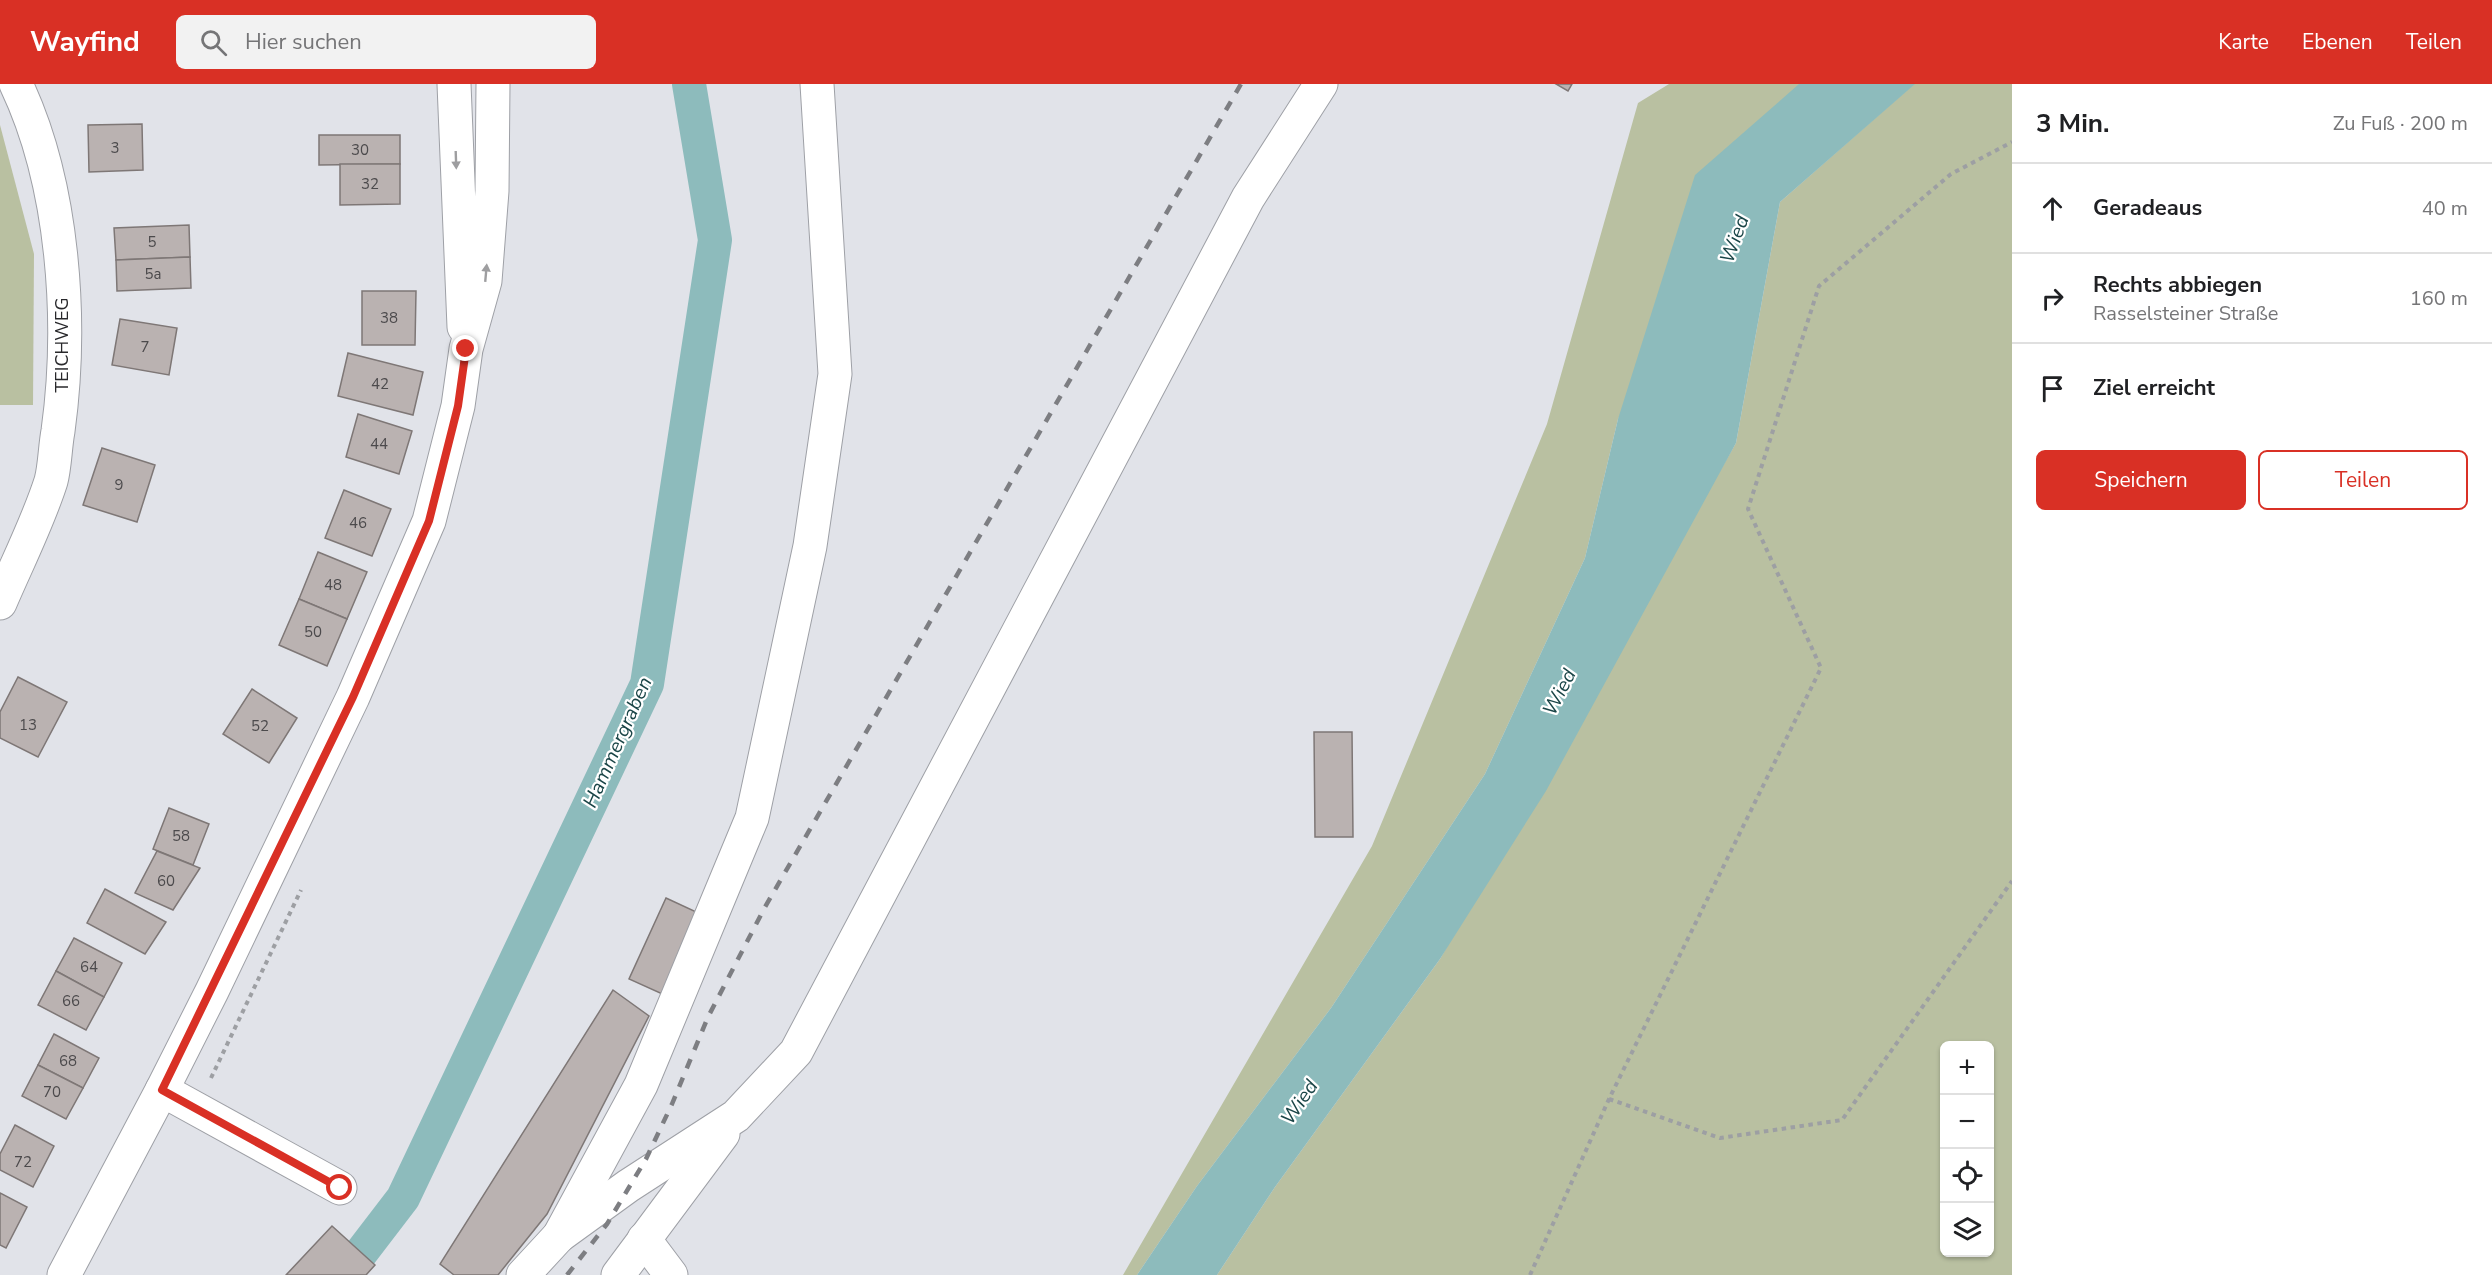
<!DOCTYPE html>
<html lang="de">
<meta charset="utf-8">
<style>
:root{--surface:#fff;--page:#f2f2f2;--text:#202124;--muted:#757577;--line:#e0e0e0;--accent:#d93025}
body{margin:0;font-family:"Nunito Sans",sans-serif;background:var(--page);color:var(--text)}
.controls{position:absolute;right:18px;bottom:18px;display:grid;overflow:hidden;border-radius:9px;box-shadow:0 2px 4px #0004}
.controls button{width:54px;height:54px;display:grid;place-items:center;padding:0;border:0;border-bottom:2px solid var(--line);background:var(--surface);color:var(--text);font:30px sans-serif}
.stop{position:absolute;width:18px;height:18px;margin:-14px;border:4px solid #d93025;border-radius:50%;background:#fff}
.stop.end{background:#d93025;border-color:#fff;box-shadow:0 2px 6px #0008}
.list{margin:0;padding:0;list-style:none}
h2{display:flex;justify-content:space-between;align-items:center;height:78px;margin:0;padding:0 24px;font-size:26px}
h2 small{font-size:20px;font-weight:400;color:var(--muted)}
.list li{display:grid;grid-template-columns:39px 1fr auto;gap:18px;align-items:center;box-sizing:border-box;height:90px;padding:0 24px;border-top:2px solid var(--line)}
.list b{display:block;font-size:22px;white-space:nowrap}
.list p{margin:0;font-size:20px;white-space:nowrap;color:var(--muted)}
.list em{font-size:20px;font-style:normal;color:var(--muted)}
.actions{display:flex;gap:12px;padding:18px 24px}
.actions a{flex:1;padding:14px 0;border:2px solid var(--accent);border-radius:9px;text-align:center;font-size:21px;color:var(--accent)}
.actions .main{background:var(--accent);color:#fff}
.icon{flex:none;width:33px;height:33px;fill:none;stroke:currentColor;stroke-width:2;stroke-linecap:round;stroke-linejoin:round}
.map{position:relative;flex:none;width:2012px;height:1191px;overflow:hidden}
header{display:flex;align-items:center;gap:36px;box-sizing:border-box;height:84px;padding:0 30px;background:var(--accent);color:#fff}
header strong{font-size:28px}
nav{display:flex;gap:33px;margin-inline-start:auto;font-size:21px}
.search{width:420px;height:54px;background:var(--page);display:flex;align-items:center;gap:15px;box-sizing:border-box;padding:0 21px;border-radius:9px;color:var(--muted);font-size:22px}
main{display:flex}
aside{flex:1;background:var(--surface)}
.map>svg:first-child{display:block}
</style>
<header>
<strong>Wayfind</strong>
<div class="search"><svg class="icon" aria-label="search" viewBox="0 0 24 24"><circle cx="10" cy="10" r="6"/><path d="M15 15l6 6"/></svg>Hier suchen</div>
<nav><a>Karte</a><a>Ebenen</a><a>Teilen</a></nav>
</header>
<main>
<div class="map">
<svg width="2012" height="1191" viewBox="0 0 2012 1191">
<rect width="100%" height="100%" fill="#e1e3e9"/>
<!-- green -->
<g fill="#b9c0a1" fill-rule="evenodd">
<polygon points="1669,0 1803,0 1618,335 1585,474 1485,690 1331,924 1197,1102 1137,1191 1123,1191 1372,762 1547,340 1638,19"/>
<path d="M1914,0H2012V1191H1217L1275,1103L1440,875L1736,359L1780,118ZM1944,962H1990V1168H1944Z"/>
<polygon points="0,41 34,170 33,321 0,321"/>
</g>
<!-- water -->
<polygon fill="#8dbbbc" points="1799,0 1915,0 1780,118 1736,359 1546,707 1440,875 1275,1103 1217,1191 1137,1191 1197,1102 1331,924 1485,690 1585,474 1618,335 1695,91"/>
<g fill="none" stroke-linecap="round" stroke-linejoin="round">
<!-- canal -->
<polyline stroke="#8dbbbc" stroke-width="34" points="344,1191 403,1114 647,600 715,156 689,0"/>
</g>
<!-- building -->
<g fill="#bab2b1" stroke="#7e7776" stroke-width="1.5">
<polygon points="1556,0 1572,0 1568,7"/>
<polygon points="142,40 143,86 89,88 88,41"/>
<polygon points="319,51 400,51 400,80 319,81"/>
<polygon points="340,80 400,80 400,120 340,121"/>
<polygon points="189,141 190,173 116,176 114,144"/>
<polygon points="190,173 191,204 117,207 116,176"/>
<polygon points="362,207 416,207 415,261 362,261"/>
<polygon points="120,235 177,244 169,291 112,281"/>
<polygon points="348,269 423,288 413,331 338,312"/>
<polygon points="358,330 412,347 399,390 346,373"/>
<polygon points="102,364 155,381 137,438 83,421"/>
<polygon points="344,406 391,425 372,472 325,454"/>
<polygon points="318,468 367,488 347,535 299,515"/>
<polygon points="299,515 347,535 327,582 279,561"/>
<polygon points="18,593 67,618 38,673 0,654 0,628"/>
<polygon points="252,605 297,634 269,679 223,650"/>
<polygon points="1314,648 1352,648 1353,753 1315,753"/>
<polygon points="169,724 209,740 193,781 153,765"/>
<polygon points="157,767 200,784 173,826 135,809"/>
<polygon points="105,805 166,838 145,870 87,839"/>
<polygon points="666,814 705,832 669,913 629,895"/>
<polygon points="74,854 122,879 104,913 56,887"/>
<polygon points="56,887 104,913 86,946 38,921"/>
<polygon points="613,906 649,932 547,1130 498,1191 454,1191 440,1180"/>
<polygon points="54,950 99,974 83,1004 38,981"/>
<polygon points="38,981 83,1004 66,1035 22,1012"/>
<polygon points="15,1041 54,1062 33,1103 0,1086 0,1070"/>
<polygon points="0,1109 27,1123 6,1164 0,1161"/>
<polygon points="332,1142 375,1181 366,1191 286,1191"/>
</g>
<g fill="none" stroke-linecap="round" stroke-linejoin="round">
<!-- minor casing -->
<g stroke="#9ea0a6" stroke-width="35">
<g id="minor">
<path d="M0,519C17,479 38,438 51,397C55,382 55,363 58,347C73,238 64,101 16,0"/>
<polyline points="162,1006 340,1104"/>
<polyline points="559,1152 628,1102 736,1032 796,968 1248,114 1321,0"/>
<polyline points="644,1155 671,1191"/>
<polyline points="523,1191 559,1152 641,1001 752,734 810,462 835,290 817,0"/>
<polyline points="618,1191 723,1050"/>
</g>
</g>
<!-- major casing -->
<g stroke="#9ea0a6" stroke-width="35">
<g id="major">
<polyline points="454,0 464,243"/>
<polyline points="64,1191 162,1006 212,907 353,613 429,437 458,322 466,265 485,197 492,107 493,0"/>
</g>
</g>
<!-- path -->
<g stroke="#9d9fa3" stroke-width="4" stroke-dasharray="4.5 4.5" stroke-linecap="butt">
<polyline points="211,994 301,806"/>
<polyline points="1609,1015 1720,1054 1842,1036 2012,797"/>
<polyline points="1530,1191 1609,1015 1821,584 1748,425 1819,202 1951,90 2012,58"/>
</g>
<!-- minor -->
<use href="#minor" stroke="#fff" stroke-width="33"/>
<!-- major -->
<use href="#major" stroke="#fff" stroke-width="33"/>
<!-- rail -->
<polyline stroke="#7d7e82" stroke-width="4.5" stroke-dasharray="10 10" stroke-linecap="butt" points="567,1191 607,1140 646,1075 672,1020 708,933 765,823 1241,0"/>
</g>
<!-- one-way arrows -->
<defs><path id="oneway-solid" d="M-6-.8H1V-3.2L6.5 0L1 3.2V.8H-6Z" transform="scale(1.5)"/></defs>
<g fill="#9e9ea0">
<use href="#oneway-solid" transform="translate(456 76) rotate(88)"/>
<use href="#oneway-solid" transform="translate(486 189) rotate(-85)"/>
</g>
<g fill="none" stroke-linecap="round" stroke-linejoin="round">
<!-- route -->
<polyline stroke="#d93025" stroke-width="8" points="340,1104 162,1006 353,613 429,437 458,322 466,265"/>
</g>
<g text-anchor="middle" stroke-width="4.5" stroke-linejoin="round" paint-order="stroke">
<!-- number labels -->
<g font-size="15" fill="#4c4a4c">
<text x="115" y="69">3</text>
<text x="360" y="71">30</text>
<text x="370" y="105">32</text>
<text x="152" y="163">5</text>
<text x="153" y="195">5a</text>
<text x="389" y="239">38</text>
<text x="145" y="268">7</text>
<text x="380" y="305">42</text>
<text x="379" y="365">44</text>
<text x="119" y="406">9</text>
<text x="358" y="444">46</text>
<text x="333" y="506">48</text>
<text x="313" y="553">50</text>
<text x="28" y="646">13</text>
<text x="260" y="647">52</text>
<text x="181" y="757">58</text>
<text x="166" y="802">60</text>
<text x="89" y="888">64</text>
<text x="71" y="922">66</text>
<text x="68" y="982">68</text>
<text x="52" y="1013">70</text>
<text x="23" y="1083">72</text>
</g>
<!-- street labels -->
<g font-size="18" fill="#28282b" stroke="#fff">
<text transform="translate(62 261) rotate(-90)" y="6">TEICHWEG</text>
</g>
<!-- water labels -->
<g font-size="20" font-style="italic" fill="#1a4547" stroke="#fff">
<text transform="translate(1734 155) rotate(-70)" y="7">Wied</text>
<text transform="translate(1559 608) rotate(-63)" y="7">Wied</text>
<text transform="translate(617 658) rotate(-66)" y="7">Hammergraben</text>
<text transform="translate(1299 1018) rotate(-56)" y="7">Wied</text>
</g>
</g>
</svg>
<div class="controls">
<button>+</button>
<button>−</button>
<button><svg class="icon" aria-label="locate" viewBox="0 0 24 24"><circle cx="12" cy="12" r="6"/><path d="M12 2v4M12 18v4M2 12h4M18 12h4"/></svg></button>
<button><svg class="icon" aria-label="layers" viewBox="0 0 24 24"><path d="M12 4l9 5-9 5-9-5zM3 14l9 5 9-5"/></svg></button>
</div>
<div class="stop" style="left:340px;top:1104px"></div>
<div class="stop end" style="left:466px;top:265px"></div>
</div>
<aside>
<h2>3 Min.<small>Zu Fuß · 200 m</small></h2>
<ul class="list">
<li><svg class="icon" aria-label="ahead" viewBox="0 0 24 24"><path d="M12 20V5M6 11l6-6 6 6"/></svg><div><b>Geradeaus</b></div><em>40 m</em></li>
<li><svg class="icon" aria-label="right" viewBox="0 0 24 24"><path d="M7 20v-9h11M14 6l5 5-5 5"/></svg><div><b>Rechts abbiegen</b><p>Rasselsteiner Straße</p></div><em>160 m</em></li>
<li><svg class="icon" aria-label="arrive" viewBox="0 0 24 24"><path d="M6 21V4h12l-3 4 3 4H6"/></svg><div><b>Ziel erreicht</b></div></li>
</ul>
<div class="actions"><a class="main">Speichern</a><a>Teilen</a></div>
</aside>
</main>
